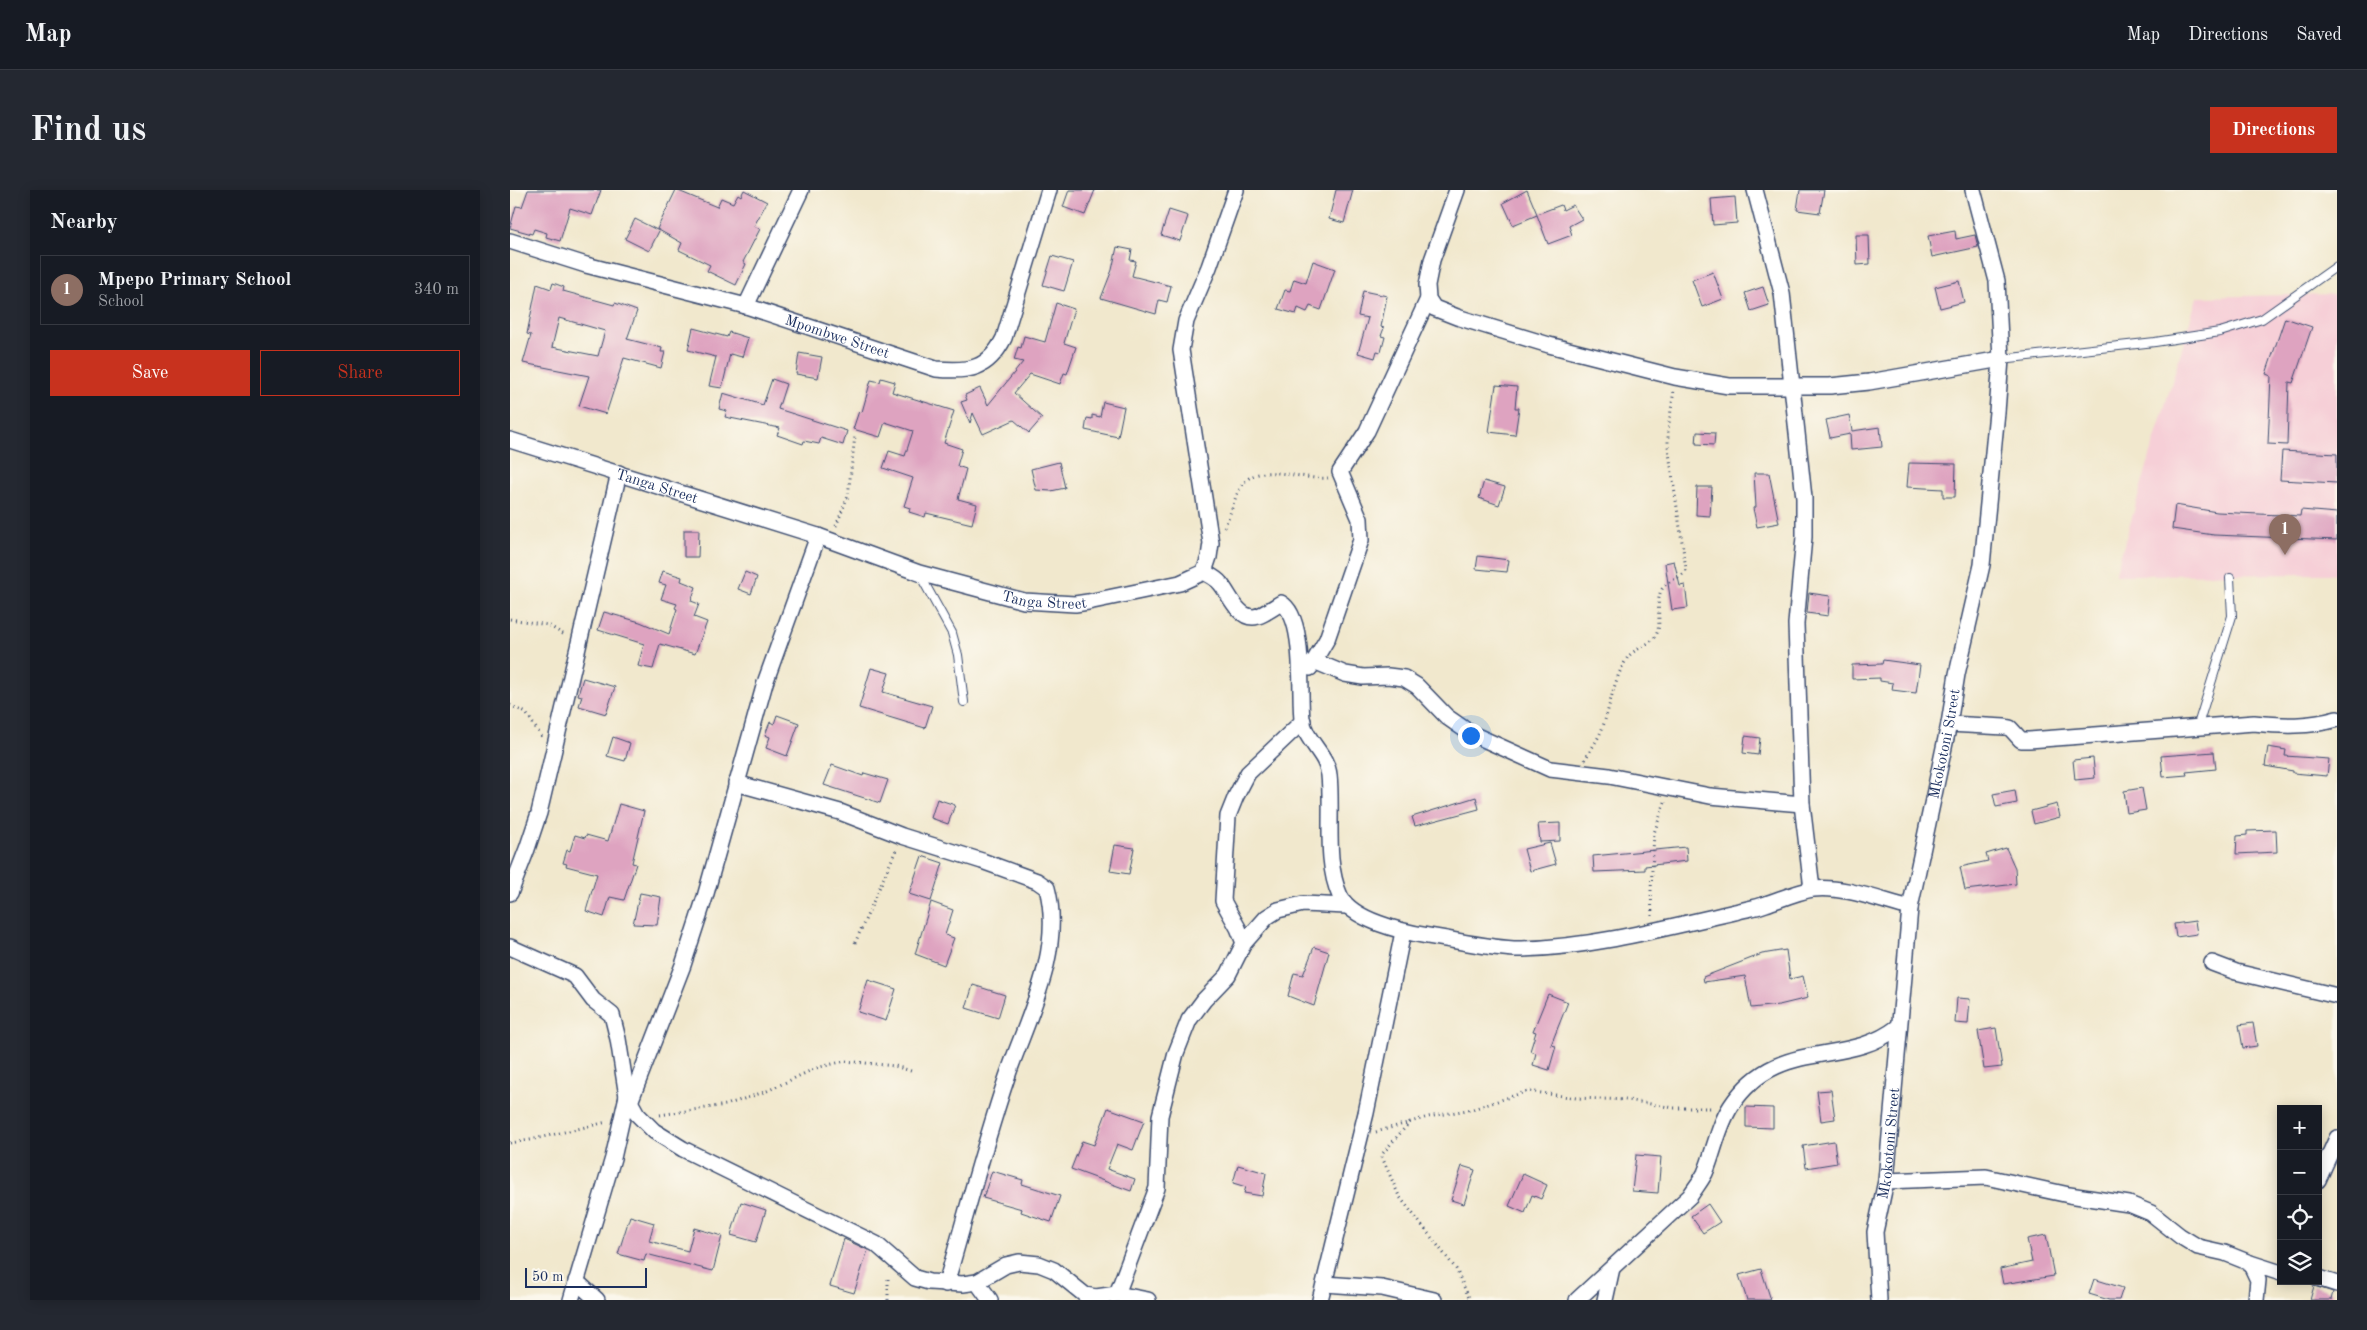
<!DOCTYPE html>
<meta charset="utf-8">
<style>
:root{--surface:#171b24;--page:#242831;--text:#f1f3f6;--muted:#9ea1a6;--line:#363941;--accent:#c8321e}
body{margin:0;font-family:"Old Standard TT",serif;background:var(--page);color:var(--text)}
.controls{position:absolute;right:15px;bottom:15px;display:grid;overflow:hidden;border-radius:0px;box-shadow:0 2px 12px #0003}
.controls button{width:45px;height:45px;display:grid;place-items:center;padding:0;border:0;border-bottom:1px solid var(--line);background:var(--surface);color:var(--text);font:25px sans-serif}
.scale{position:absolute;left:15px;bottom:12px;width:122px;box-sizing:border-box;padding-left:5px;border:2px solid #1b2f5e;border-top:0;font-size:14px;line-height:18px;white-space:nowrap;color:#1b2f5e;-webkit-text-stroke:4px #fbf7ec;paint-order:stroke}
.you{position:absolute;left:960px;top:545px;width:18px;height:18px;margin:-12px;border:4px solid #fff;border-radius:50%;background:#1a73e8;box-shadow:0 0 0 8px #1a73e833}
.badge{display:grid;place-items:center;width:32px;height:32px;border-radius:50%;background:var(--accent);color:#fff;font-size:16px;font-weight:700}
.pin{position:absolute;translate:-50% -41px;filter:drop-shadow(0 1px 2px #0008)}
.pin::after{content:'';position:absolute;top:26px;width:18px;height:15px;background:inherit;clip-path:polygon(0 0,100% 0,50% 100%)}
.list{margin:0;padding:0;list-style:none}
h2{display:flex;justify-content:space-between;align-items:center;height:65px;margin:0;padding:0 20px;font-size:21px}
h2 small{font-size:16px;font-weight:400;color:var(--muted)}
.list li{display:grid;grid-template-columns:32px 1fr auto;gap:15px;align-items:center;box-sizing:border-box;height:70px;margin:0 10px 10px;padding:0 10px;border:1px solid var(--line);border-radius:0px}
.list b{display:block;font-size:19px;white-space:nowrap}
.list p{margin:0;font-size:16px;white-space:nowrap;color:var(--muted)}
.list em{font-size:16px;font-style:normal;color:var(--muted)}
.actions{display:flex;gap:10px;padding:15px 20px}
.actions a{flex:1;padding:11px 0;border:1px solid var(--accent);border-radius:0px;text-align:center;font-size:18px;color:var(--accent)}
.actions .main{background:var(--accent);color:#fff}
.icon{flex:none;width:28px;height:28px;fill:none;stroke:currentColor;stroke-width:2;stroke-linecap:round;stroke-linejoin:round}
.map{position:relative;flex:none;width:1827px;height:1110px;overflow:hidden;border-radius:0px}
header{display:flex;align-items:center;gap:30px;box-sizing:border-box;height:70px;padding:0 25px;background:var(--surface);border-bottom:1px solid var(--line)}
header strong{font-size:24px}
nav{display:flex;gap:28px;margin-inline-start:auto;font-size:18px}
.intro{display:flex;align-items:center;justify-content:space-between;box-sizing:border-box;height:120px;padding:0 30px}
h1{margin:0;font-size:35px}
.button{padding:12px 22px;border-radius:0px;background:var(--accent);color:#fff;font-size:18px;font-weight:700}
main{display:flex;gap:30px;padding:0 30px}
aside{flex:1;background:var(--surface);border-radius:0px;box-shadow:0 2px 12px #0003}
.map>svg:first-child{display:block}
</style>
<header>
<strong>Map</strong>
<nav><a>Map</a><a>Directions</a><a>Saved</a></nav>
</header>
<div class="intro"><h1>Find us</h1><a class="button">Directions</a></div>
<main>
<aside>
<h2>Nearby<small></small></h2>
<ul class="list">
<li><span class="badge" style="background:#8d6e63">1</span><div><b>Mpepo Primary School</b><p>School</p></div><em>340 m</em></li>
</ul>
<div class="actions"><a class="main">Save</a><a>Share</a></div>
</aside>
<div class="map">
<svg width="1827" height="1110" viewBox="0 0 1827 1110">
<rect width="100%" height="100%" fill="#fbf7ec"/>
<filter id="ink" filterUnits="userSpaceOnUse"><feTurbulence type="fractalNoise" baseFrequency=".02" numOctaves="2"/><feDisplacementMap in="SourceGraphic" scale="10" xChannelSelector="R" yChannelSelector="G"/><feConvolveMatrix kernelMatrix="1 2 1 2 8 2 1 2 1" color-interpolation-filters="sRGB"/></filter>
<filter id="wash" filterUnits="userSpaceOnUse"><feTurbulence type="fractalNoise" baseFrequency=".0096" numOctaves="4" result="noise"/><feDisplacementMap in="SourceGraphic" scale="20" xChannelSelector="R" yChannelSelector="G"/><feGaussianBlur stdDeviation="1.12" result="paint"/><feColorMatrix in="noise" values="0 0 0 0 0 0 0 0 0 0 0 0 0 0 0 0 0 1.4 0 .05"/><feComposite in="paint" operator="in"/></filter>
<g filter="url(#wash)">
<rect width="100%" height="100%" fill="#f1e8cd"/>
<!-- built -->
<polygon fill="#f6cfd7" points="1827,104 1827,384 1605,385 1687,107"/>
<g id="blocks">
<!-- building -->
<g fill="#dea3c0" fill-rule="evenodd">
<polygon points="18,0 91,0 82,25 60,18 50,51 36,47 37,43 24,39 22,44 0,38 6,16 12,17"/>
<polygon points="166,0 207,17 211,8 223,13 228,4 231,6 234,0 257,12 244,36 250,39 233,72 236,74 226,95 197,81 200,75 169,60 172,53 147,39"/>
<polygon points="559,0 585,0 575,25 553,17"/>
<polygon points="826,0 843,0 834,33 819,29"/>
<polygon points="1017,0 1027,24 1051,15 1053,20 1063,15 1072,29 1059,36 1062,45 1038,54 1027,25 1003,35 993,13"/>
<polygon points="1290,0 1314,0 1310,23 1287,20"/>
<polygon points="1225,7 1227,33 1203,35 1201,9"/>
<polygon points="659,20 678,26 670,51 651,45"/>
<polygon points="125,29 149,41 139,61 115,49"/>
<polygon points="1445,41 1446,49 1465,45 1468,57 1422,67 1418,46"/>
<polygon points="1346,45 1359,45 1360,74 1347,75"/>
<polygon points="607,57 622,60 620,70 626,71 622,86 661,96 657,112 649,110 646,124 591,108 602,80"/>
<polygon points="542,66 563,72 554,101 533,95"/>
<polygon points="803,71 825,79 811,120 800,116 797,122 788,118 786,124 768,119 775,100 780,101 784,89 796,93"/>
<polygon points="1203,82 1213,109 1192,117 1182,90"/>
<polygon points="1449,91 1454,112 1430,118 1425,97"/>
<path d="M43,93L54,97L53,101L104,115L105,113L127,121L117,149L152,158L151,162H155L151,178L114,168L96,224L69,216L79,186L13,173L21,145L17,144L27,94L41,99ZM49,128L95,141L88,166L42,157Z"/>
<polygon points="1253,97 1259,115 1241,121 1235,103"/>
<polygon points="853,101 877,106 871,137 874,138 871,146 875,147 871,162 867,161 865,168 848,163 858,128 848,126"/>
<polygon points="546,113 564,119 554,153 566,157 557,184 554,183 550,194 520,184 504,203 532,228 519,243 504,230 473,244 463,223 460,233 451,212 457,210 455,205 470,198 478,215 513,172 504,170 508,157 511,158 514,146 535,152"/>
<polygon points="1775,128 1802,137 1783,193 1779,192 1777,255 1758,254 1761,186 1756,184"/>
<polygon points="183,138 217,147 219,142 238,148 232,167 220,164 212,198 199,196 206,167 178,160"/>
<polygon points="289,163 312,167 308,188 286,184"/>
<polygon points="371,188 385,192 382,202 444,221 434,253 452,259 447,276 456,279 448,309 467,314 462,334 416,323 415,327 399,322 400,318 394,316 403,288 373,278 379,261 395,266 403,241 375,232 370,247 343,239 349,221 352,222 361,190 370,192"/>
<polygon points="262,189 276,194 268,219 337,241 333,255 311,248 309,254 294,251 293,254 267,245 270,238 215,227 217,221 209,219 213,203 253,215"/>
<polygon points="986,195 1007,197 1005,218 1009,218 1005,245 979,242"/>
<polygon points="593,212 614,217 608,247 575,240 577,228 582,229 582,225 590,227"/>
<polygon points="1339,225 1342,241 1370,237 1372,257 1341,260 1340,244 1320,248 1316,230"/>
<polygon points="1187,242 1205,243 1204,255 1186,254"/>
<polygon points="1772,261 1827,264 1827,293 1770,290"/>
<polygon points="549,272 555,298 541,301 526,300 521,279"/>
<polygon points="1399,273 1446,274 1445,307 1433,307 1433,299 1397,297"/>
<polygon points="1244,283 1259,283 1269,333 1247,337 1243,318 1246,317"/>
<polygon points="974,291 995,297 989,315 969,308"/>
<polygon points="1187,297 1202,297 1200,326 1186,325"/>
<polygon points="1665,315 1707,322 1790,326 1791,320 1827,323 1827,350 1704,345 1662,339"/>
<polygon points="174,340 189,340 188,367 174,367"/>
<polygon points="968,366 999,370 997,382 966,379"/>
<polygon points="1164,371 1170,396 1175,395 1178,418 1162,420 1155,373"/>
<polygon points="153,381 172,387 171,391 186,397 181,411 189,414 184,427 197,432 185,464 150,454 143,479 128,476 134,454 88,440 94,422 130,432 159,444 167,419 165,418 167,414 151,409 156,395 149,393"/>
<polygon points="235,382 247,387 241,404 228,399"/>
<polygon points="1299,403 1320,406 1318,426 1297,423"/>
<polygon points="1373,470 1410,475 1406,503 1382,500 1383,493 1370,491 1370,488 1342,489 1342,475 1372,474"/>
<polygon points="361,478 379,483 373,502 422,516 415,538 349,518"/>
<polygon points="73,488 105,497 96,524 69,516 72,506 68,505"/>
<polygon points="267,525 289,533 277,566 256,558 260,547 255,545 260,532 264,534"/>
<polygon points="1235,546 1250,548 1248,565 1233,563"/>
<polygon points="103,547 120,553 115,571 97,566"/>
<polygon points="1758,557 1776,560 1775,566 1819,569 1817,586 1783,583 1783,581 1755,576"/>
<polygon points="1704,562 1706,579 1676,582 1677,585 1653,587 1651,566"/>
<polygon points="1583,568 1585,588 1565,590 1563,570"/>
<polygon points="322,575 353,586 354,583 378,590 370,613 314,595"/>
<polygon points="1632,598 1636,620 1617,623 1614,601"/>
<polygon points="1505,600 1507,613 1486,617 1483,604"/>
<polygon points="966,607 969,619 905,636 902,627"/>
<polygon points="427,609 445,615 438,634 421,628"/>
<polygon points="109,614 134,621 122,673 126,674 114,710 100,707 94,727 76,721 87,684 56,676 57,674 53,673 57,660 60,661 65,645 75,648 76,645 98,651"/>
<polygon points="1547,614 1550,627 1524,634 1521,621"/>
<polygon points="1050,633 1050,651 1030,652 1028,634"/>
<polygon points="1766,640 1767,662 1726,664 1727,646 1737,645 1737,641"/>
<polygon points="1040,653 1046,674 1020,681 1014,659"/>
<polygon points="605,655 624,658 619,684 600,681"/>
<polygon points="1176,657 1177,671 1135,676 1135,680 1084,682 1083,666"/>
<polygon points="1496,658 1505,678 1506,694 1455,700 1450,677 1478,671 1476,664"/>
<polygon points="412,666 433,673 421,711 399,704"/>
<polygon points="130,703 151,707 147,735 123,734"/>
<polygon points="421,712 443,720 435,745 444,748 434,775 405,764"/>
<polygon points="1685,731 1687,744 1666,747 1664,734"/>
<polygon points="804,757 819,762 804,816 778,806 784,783 793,785"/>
<polygon points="1276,760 1280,789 1293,786 1298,808 1269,815 1241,818 1235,786 1194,792 1193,787 1252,764"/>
<polygon points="358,790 386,799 376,831 348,822"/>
<polygon points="463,795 495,805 488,828 456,818"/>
<polygon points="1038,804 1058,812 1041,855 1046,856 1039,880 1023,875 1026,863 1020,861 1026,842 1023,841"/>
<polygon points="1447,808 1460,809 1458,834 1445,833"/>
<polygon points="1743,833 1747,856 1733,858 1729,835"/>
<polygon points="1486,838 1492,877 1474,879 1468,841"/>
<polygon points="1321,900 1325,929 1311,931 1307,901"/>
<polygon points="1236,917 1263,918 1263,938 1236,937"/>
<polygon points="598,918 634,931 623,960 607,954 597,979 625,989 621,1001 561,979 572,951 584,955"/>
<polygon points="1324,951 1327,973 1296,978 1293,956"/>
<polygon points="1126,965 1151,967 1148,1003 1122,1001"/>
<polygon points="728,975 756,983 752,1006 734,1003 736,997 723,993"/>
<polygon points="952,976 965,980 954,1014 941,1010"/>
<polygon points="482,981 513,990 512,994 550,1006 541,1032 511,1022 512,1019 473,1008"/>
<polygon points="1013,984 1037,995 1031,1009 1022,1005 1015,1023 999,1016"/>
<polygon points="231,1012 256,1020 246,1052 221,1045"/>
<polygon points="1198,1014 1210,1032 1193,1043 1181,1026"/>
<polygon points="120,1026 144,1033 139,1051 178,1061 184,1038 212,1046 203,1081 136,1064 134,1071 108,1064"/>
<polygon points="1536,1045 1544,1086 1493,1094 1490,1079 1522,1072 1517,1049"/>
<polygon points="334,1049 358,1060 344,1103 320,1096"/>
<polygon points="1251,1079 1261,1110 1237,1110 1229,1085"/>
<polygon points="1584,1089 1613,1098 1609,1110 1599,1110 1579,1104"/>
<polygon points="1804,1096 1823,1102 1821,1110 1800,1110"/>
</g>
</g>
</g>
<g filter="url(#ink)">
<use href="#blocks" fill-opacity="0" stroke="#3b4b6f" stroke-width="1"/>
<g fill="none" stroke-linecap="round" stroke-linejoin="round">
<!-- lane casing -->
<g stroke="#3b4b6f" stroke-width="10">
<g id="lane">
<polyline points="1491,169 1645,152 1710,142 1752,129 1827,76"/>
<polyline points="410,385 442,443 448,465 454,512"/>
<polyline points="1687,538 1722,426 1720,388"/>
</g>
</g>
<!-- street casing -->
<g stroke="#3b4b6f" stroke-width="18">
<g id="street">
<polyline points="947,0 922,70 917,95 918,109 924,118 947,127 1039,155 1165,187 1219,196 1320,196 1359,192 1491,169"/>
<polyline points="1245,0 1272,103 1294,308 1294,347 1286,434 1292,614 1302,699"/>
<path id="s1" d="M0,51L76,75L236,116L426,179C459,182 478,180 494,148L539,0"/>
<polyline points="236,116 291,0"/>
<path id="s2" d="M0,250L308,346L409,383L514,411L565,414L578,412L670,393L694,382L699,367L701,353L671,160L676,131L699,77L726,0"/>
<path d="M694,382C699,385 706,388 710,393C719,403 727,427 743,427C751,427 764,417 771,413C796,427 789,502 792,529C795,551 817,564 819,585C823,622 814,671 830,706C842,730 893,742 918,746C945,750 986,760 1012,759C1084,757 1155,738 1225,722C1235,719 1246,718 1256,714C1271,709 1287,702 1303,699C1332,695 1372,711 1400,718"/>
<polyline points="804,471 835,484 853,487 878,486 894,488 907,496 937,527 960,543 1040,579 1099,586 1200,606 1292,614"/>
<polyline points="800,478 817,449 851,350 850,329 830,282 857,241 918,109"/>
<path d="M1439,534L1495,537L1500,538L1511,550H1519L1744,533C1772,536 1799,537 1827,529"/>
<path d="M226,593L330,622L392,646L472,671L527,691L537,698C554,762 517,828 497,887C474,955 456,1025 436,1094"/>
<polyline points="0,703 17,659 29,623 109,283"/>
<polyline points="734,753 728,738 713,711 718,626 726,606 738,583 793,531"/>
<polyline points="0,757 65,786 83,810 102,825 108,849 117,906 127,924 144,941 173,959 366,1054 405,1088 419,1092 453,1094 467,1092 496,1075 509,1072 529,1074 544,1080 575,1105 586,1107 607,1104 638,1110"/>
<polyline points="1702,773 1726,782 1827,806"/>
<polyline points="120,912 173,775 195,707 255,493 308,346"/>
<polyline points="1808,990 1827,948"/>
<polyline points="1376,991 1476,987 1559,1005 1619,1014 1641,1023 1670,1046 1688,1057 1715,1063 1740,1073 1748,1090 1746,1110"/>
<polyline points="1740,1073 1771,1083"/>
<polyline points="1808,1088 1827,1094"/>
<polyline points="66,1091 87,1110"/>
<polyline points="467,1092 480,1110"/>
<polyline points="815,1094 872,1098 924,1110"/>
<polyline points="607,1104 647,998 650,926 666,863 679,830 694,810 718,785 734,753 757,727 768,720 793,714 836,716"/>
<polyline points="61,1110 103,968 117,906"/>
<polyline points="810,1110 856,923 893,742"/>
<path d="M1067,1110L1180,1006C1185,998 1191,991 1195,983C1204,962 1208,936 1221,916C1268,845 1335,879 1388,837"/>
<polyline points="1095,1110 1102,1078"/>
<path id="s3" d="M1369,1110L1365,1042L1376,991L1400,718L1439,534L1447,484L1472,375L1487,222L1491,169L1487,91L1463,0"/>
</g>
</g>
<!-- path -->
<g stroke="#3b4b6f" stroke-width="3" stroke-dasharray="1 4" stroke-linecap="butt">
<polyline points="326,336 338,306 345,246"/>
<path d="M714,337C722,324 723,307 733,294C749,271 794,291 818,288"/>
<polyline points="0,429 38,435 56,446"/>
<polyline points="0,515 16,523 32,547"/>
<path d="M1075,570C1080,560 1088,550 1092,539C1101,515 1103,489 1118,467C1126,457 1143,455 1147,443C1152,430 1145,414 1151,401C1156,389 1171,391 1176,379L1158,256V240L1164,200"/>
<polyline points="1142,726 1141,700 1144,643 1155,612"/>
<polyline points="345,753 386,660"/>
<polyline points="150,925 216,915 257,901 306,878 335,871 385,876 404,882"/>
<polyline points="900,932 873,963 872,967 889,1006 946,1079 960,1110"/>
<polyline points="866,942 918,927 963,919 1018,901 1066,908 1118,910 1164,918 1203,918"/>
<polyline points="0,953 20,950 97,932"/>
<polyline points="378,1110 378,1086"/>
</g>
<!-- lane -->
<use href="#lane" stroke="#fff" stroke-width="8"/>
<!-- street -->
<use href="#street" stroke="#fff" stroke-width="15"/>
</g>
</g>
<g text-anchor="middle" stroke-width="5" stroke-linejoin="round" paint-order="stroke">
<!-- street labels -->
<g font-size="15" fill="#1b2f5e" stroke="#fbf7ec">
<text dy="5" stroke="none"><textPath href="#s1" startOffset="341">Mpombwe Street</textPath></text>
<text dy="5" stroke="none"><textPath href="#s2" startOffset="154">Tanga Street</textPath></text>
<text dy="5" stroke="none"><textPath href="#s2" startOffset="559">Tanga Street</textPath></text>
<text dy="5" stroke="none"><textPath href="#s3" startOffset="562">Mkokotoni Street</textPath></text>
<text dy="5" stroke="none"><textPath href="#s3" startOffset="158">Mkokotoni Street</textPath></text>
</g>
</g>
</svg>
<div class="controls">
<button>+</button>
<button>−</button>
<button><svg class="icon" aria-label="locate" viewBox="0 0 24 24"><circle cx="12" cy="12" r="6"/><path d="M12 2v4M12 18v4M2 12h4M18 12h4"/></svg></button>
<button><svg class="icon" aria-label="layers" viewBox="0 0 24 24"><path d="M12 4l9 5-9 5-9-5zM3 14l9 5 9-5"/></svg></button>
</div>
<div class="scale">50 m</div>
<div class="you"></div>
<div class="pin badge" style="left:1775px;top:365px;background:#8d6e63">1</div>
</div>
</main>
